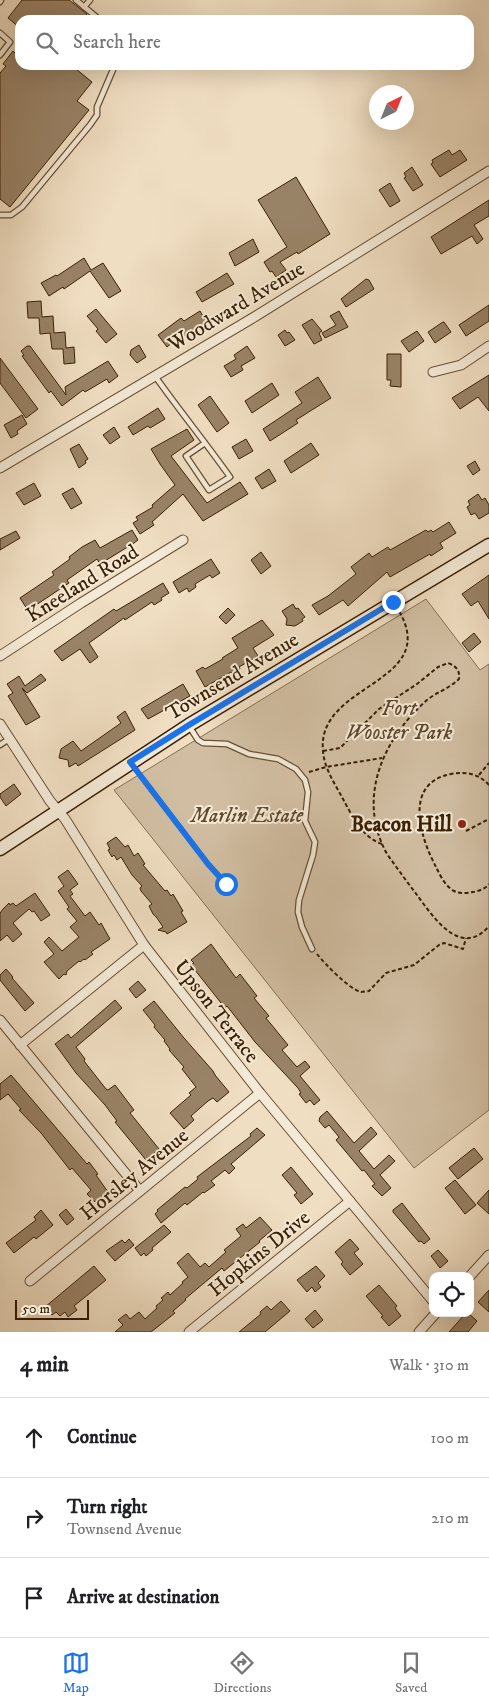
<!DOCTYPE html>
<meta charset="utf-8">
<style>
:root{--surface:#fff;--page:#f6f6f6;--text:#202124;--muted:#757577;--line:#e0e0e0;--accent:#1a73e8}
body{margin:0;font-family:"IM FELL DW Pica",serif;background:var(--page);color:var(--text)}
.controls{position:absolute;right:15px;bottom:15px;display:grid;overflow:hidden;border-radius:10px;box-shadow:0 5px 20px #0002}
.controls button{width:45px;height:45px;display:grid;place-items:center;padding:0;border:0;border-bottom:1px solid var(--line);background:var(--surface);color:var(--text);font:25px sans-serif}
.compass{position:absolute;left:369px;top:85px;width:45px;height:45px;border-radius:50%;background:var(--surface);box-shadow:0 5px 20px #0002;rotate:43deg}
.scale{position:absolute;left:15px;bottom:12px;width:74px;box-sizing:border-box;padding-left:5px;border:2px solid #3a2004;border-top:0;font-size:14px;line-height:18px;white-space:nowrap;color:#3a2004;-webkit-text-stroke:4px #f5ead7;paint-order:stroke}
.stop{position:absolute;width:15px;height:15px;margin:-11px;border:4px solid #1a73e8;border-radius:50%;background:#fff}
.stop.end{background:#1a73e8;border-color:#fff;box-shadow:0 1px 5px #0008}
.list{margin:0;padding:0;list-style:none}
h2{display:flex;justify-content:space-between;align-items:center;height:65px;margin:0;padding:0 20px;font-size:21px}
h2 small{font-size:16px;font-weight:400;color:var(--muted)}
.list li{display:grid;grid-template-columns:32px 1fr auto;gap:15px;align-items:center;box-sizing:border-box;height:80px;padding:0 20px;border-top:1px solid var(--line)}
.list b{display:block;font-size:19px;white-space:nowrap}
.list p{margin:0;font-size:16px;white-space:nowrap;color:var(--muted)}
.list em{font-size:16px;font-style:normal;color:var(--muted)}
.icon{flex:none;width:28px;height:28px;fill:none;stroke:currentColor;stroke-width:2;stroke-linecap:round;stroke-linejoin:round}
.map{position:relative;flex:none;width:489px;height:1332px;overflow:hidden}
.search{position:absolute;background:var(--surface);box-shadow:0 5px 20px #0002;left:15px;right:15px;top:15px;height:55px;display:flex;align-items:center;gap:12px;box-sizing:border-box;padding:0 18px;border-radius:15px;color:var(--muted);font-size:19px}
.sheet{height:305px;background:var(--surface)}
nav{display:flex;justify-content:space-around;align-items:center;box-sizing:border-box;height:70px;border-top:1px solid var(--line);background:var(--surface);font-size:14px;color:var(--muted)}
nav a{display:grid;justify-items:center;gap:2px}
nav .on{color:var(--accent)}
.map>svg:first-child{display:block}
</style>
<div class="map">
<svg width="489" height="1332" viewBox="0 0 489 1332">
<rect width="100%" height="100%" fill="#f0dec2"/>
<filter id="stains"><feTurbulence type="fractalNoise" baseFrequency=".004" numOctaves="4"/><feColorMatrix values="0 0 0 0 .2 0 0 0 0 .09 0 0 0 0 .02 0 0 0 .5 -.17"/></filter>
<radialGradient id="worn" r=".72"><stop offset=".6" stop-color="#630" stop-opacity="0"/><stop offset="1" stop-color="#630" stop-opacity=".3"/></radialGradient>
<!-- green -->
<polygon fill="#d1bea2" stroke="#866f53" points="426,599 480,670 489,664 489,1110 414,1168 114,790"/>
<!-- building -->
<g fill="#998367" stroke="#3a2004">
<polygon points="22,0 69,0 87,14 82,20 20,20 20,28 8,18"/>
<polygon points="20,48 20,65 71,65 92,82 77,101 89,110 10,207 0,199 0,73 6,66 3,64 13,51 16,54"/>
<polygon points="449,150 452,155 460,150 467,160 440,177 431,164 433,163 432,160"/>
<polygon points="412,167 423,185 413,191 404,178 406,177 404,173"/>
<polygon points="296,177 330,234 298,254 297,252 280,262 286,270 276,277 272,271 270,272 264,262 287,247 258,200"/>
<polygon points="390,183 400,201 390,207 379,190"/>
<polygon points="489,200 489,216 474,225 483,239 477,244 472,236 441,254 431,237"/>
<polygon points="253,239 259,252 235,266 229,253"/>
<polygon points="84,258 91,270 103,263 121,291 109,298 90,271 64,289 63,287 49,296 41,283 56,275 57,276"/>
<polygon points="227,273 234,284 202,302 196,292"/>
<polygon points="366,279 369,280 374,289 346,307 341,299"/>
<polygon points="41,301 42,317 53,316 54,333 65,332 66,348 74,347 75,363 64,364 63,349 52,349 50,333 40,334 39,318 28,318 27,302"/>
<polygon points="489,305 489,321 466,336 459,325"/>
<polygon points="96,309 117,334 106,343 96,331 98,329 87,316"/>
<polygon points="200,311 207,323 182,337 181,335 167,347 158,335 181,318 184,321"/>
<polygon points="339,311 348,327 325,338 322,333 336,325 330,316"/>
<polygon points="312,319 322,331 319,333 322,340 314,344 302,325"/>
<polygon points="443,322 444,322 451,332 435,343 428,332"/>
<polygon points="285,330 287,333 289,332 295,340 285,346 278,335"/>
<polygon points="417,331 424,341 409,352 401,341"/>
<polygon points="139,345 146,357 137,363 130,355 131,350"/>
<polygon points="27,346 30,346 66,395 65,387 108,361 118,376 109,383 107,379 85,392 83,390 62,406 51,391 49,393 22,356 24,355 21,351"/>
<polygon points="247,346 255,358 241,366 243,370 231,377 224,366 236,359 234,355"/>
<polygon points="387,354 401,354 401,387 390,386 391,380 387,380"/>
<polygon points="0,358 38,409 26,418 0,383"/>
<polygon points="489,375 489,411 478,397 460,409 452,398"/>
<polygon points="318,377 331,398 296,420 298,423 270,441 263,429 302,403 295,392"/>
<polygon points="272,383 279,395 252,413 245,401"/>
<polygon points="210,396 229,423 217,432 198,405"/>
<polygon points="158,408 165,419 150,428 148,426 133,435 128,427"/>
<polygon points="22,415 27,424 17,431 18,434 11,438 4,425"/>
<polygon points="114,427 120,437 110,444 103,435"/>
<polygon points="187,429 194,440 171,456 207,503 240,482 248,494 203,521 183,494 152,522 154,525 140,534 133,523 138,520 136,517 153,507 152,505 175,485 160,464 151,449"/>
<polygon points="246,439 253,451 239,459 232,447"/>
<polygon points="311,443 319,455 291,473 284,461"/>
<polygon points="79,444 88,459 85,461 86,463 79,468 70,449"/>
<polygon points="475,461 480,470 473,475 467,466"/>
<polygon points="269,469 276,481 262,489 255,478"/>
<polygon points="34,483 41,496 24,505 16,493"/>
<polygon points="73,488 82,503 71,509 62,494"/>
<polygon points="478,494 482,500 485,498 489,505 489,513 479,519 475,513 471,515 467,507 470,505 468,501"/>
<polygon points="449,522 456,533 440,543 443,548 431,556 430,554 390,577 387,572 348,606 343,600 319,615 312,605 328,596 356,574 351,567 369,553 372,557 388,547 390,550 426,530 428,532 431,530 433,532"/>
<polygon points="132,530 138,540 134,543 100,564 97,559 67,580 69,583 36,605 35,604 27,609 20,598 54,575 52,572 70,559 69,557 82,547 95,540 100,548"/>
<polygon points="16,531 20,538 0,550 0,539"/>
<polygon points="261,552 271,566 261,574 251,560"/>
<polygon points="211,559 220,573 212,578 210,575 195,584 196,587 189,592 187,588 179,593 173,582"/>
<polygon points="489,575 489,619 478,601 471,606 462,594"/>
<polygon points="163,583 169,593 161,598 162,600 154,605 152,602 125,620 124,618 89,643 98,657 90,663 80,649 62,661 54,651 114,609 116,611"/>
<polygon points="293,604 296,609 298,608 305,617 302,619 303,621 295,626 286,625 287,619 282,611"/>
<polygon points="228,608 235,615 226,624 219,617"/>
<polygon points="262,620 274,635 253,648 258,656 239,667 240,669 232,673 231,672 205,687 196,671 203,667 205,669 223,659 222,658 238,648 232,638"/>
<polygon points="474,633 481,642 469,652 462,643"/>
<polygon points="41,674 46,680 27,693 22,688 40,717 26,725 8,696 13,693 7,684 19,676 25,686"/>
<polygon points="183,684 190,696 148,719 141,709"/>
<polygon points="125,711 135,730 78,766 76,763 69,767 68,760 59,758 61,749 73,741 81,751 121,723 117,717"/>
<polygon points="14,784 21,794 6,806 0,797 0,794"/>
<polygon points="116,837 125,847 128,845 134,856 138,853 145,864 143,865 165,891 167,890 171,896 173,894 183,911 181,912 187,922 167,934 166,932 158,930 163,927 157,918 153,914 149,906 152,904 141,891 140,888 142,886 132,875 121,857 117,860 114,855 112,857 108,850 110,849 107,843"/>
<polygon points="68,870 78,884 70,890 73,894 70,896 85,916 90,912 99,925 101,923 110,939 91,952 93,954 85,960 84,959 80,962 79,961 67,971 66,975 64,974 59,979 44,962 54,954 44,942 49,937 62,951 79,937 70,927 77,921 67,909 69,907 58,891 64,886 58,877"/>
<polygon points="35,893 50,915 41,921 34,911 32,912 29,909 13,923 22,934 13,942 7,935 0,941 0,913 3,909 9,903 10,905 13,903 16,906"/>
<polygon points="211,944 236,978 240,974 257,996 254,998 269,1016 266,1018 288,1045 282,1050 297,1067 305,1061 310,1067 300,1076 320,1100 314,1105 310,1100 306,1103 299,1094 301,1093 298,1088 255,1042 227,1006 225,1008 191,965 194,963 191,960"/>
<polygon points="6,969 13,977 12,978 34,1003 25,1011 0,980 0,975"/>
<polygon points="138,981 146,990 136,998 129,989"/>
<polygon points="115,1000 122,1008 76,1047 85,1059 84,1061 106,1089 108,1090 115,1085 134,1110 130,1113 159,1149 146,1160 115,1122 117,1121 105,1105 76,1073 55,1044 68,1034 71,1038"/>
<polygon points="154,1001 184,1038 213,1071 215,1075 229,1092 217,1102 213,1098 208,1101 191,1116 194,1120 184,1129 170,1113 191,1095 189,1093 196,1087 182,1069 184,1067 169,1050 170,1049 164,1041 165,1040 154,1027 155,1025 143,1010"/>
<polygon points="11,1075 87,1164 89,1162 98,1174 96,1175 108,1192 95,1202 87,1194 91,1190 72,1168 70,1170 41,1133 19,1110 21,1109 8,1094 0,1100 0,1084"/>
<polygon points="327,1111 354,1143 371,1127 377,1134 359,1151 374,1169 389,1155 395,1161 380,1175 391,1188 382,1196 372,1186 375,1184 364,1170 362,1171 336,1140 339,1137 329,1125 325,1128 319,1121 320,1117"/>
<polygon points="257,1128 265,1135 231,1164 235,1168 229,1174 225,1170 211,1181 215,1185 204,1193 203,1192 187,1205 185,1203 161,1223 155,1214 158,1211 157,1210 185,1187 187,1188 198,1179 197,1177 251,1136 250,1134"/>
<polygon points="474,1148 483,1159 458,1179 449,1168"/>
<polygon points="291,1167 313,1194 301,1204 294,1195 297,1193 282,1175"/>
<polygon points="455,1180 476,1205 465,1214 445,1188"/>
<polygon points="489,1190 489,1214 477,1203"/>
<polygon points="402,1203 430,1239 424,1244 421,1241 419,1242 393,1212 393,1210"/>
<polygon points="66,1209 74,1219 67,1225 59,1215"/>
<polygon points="41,1210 53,1225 36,1239 34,1237 14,1253 6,1243 36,1220 34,1217"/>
<polygon points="260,1217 272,1230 259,1241 260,1242 224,1271 222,1268 185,1299 186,1300 173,1311 175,1313 151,1332 115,1332 123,1325 118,1320 126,1314 130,1319 139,1312 145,1319 157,1308 156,1306 163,1300 161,1298 168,1292 170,1295 183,1283 182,1282 188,1277 177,1263 188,1253 200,1267 205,1263 209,1267 226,1252 224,1250 241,1236 236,1229 243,1224 246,1228"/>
<polygon points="164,1225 171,1232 152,1248 153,1250 146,1256 144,1253 141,1256 135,1248"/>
<polygon points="129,1239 134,1245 115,1261 106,1251 122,1240 125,1243"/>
<polygon points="350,1239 359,1249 354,1253 363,1264 350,1275 341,1264 343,1262 335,1252"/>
<polygon points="438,1250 448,1261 440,1268 431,1256"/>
<polygon points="94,1266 106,1280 74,1306 77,1310 68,1317 65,1312 60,1316 56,1312 52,1315 45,1307"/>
<polygon points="316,1266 325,1276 318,1283 321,1287 315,1292 312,1287 307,1292 297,1280"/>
<polygon points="379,1285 397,1306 395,1308 401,1316 389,1326 381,1317 383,1316 366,1296"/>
<polygon points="489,1290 489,1312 478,1302"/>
<polygon points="281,1301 290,1311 265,1332 239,1332 261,1314 260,1312 267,1306 271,1310"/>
<polygon points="315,1310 323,1320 313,1328 305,1319"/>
<polygon points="466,1313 468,1313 477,1321 468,1332 449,1332"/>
</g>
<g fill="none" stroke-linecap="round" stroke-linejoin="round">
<!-- lane casing -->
<g stroke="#685034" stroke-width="7">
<g id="lane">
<polyline points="76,0 100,20"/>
<polyline points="0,2 1,0"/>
<polyline points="84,7 90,0"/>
<polyline points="0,33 10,42 0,55"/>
<polyline points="0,215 11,215 22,207 90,125 97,115 97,107 115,65"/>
<path d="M155,376C179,410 206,443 230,477L209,490L186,456L205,443"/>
<polyline points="189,726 198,740 203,743 227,744 249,754 278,759 296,769 305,780 308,792 305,821 315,842 313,855 299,900 298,912 302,927 312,949"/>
<polyline points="0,745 9,739"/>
</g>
</g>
<!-- street casing -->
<g stroke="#685034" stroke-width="11">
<g id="street">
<polyline points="433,372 461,365 489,346"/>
<polyline points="0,468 256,316 489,171"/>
<polyline points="0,656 81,603 183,540"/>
<polyline points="0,724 50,801 65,819 144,945 260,1093 433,1301"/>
<polyline points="0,1020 140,1191"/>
<polyline points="20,1045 144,945"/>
<polyline points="470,1276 489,1255"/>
<polyline points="30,1281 260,1093"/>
<polyline points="189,1332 350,1201"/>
<polyline points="419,1332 436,1313"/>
</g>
</g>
<!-- secondary casing -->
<g stroke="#3a2004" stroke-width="15">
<polyline id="secondary" points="0,849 189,725 489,545"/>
</g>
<!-- path -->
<g stroke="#3a2004" stroke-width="2" stroke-dasharray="4 2.5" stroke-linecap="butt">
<path d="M323,751L340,748L379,709L417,684L438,667L448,663C456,666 460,670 459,679C450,688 437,692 427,700C383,739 356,798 387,854C397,868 407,882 417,895C433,917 461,959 489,926"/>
<polyline points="137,772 208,864 226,884"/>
<polyline points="309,772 326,767 382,758"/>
<polyline points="479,775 489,763"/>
<path d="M489,785C479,774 466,771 451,774C403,783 420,837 436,867C440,875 445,886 454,891C460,894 467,893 473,892C479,891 485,889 489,884"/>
<polyline points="466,831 489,819"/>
<path d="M382,844C363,838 352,816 343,799C335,784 324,768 323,751C316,683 441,684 399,611"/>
<path d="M317,954C324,963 350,990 361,992C364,992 367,991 369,991L386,973L414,965L439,945L444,943L463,949L466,938"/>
</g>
<!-- lane -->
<use href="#lane" stroke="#f5ead7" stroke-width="4.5"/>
<!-- street -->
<use href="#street" stroke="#f5ead7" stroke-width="9"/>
<!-- secondary -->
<use href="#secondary" stroke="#f5ead7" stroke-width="12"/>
</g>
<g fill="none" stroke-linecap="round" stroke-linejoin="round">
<!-- route -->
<polyline stroke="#1a73e8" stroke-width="6" points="226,884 208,864 130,762 189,725 393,602"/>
</g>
<!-- markers -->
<circle fill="#8f2418" stroke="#f5ead7" stroke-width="2" cx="462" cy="824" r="5"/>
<g text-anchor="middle" stroke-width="4" stroke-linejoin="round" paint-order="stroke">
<!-- street labels -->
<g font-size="21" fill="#3a2004" stroke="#f5ead7">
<text transform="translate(236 306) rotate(-31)" y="7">Woodward Avenue</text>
<text transform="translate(82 583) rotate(-32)" y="7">Kneeland Road</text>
<text transform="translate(232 676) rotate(-31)" y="7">Townsend Avenue</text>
<text transform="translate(217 1011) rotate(52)" y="7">Upson Terrace</text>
<text transform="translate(134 1174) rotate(-39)" y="7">Horsley Avenue</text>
<text transform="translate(259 1253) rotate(-39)" y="7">Hopkins Drive</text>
</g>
<!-- park labels -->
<g font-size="21" font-style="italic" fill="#60482c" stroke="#f5ead7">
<text x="399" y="715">Fort<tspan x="399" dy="24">Wooster Park</tspan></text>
<text x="247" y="822">Marlin Estate</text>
</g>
<!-- poi labels -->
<g font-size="21" font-weight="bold" fill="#3a2004" stroke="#f5ead7" text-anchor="end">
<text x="452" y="831">Beacon Hill</text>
</g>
</g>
<rect width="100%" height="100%" filter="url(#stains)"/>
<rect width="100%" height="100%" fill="url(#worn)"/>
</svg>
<div class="controls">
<button><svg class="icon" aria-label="locate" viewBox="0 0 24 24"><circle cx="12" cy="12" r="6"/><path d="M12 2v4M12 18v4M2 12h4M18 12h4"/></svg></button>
</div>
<svg class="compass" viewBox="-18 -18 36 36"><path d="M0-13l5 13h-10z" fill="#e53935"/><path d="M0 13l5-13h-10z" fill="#757577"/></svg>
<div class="scale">50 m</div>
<div class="stop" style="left:226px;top:884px"></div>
<div class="stop end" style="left:393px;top:602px"></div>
<div class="search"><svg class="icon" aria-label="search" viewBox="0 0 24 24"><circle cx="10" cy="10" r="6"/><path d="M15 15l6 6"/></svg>Search here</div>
</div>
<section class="sheet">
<h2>4 min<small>Walk · 310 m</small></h2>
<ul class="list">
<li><svg class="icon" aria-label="ahead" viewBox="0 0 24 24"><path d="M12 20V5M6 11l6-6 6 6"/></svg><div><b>Continue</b></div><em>100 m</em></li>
<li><svg class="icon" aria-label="right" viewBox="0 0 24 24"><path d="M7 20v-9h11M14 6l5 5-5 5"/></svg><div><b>Turn right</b><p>Townsend Avenue</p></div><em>210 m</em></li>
<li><svg class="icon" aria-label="arrive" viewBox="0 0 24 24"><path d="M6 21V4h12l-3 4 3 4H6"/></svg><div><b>Arrive at destination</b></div></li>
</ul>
</section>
<nav>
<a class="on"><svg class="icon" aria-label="map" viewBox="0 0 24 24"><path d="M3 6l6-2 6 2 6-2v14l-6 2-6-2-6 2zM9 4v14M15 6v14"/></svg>Map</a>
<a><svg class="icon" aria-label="directions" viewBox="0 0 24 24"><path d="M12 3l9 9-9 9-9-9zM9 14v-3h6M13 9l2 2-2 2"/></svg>Directions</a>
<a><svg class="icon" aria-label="saved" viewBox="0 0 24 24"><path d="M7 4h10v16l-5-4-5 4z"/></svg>Saved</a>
</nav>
